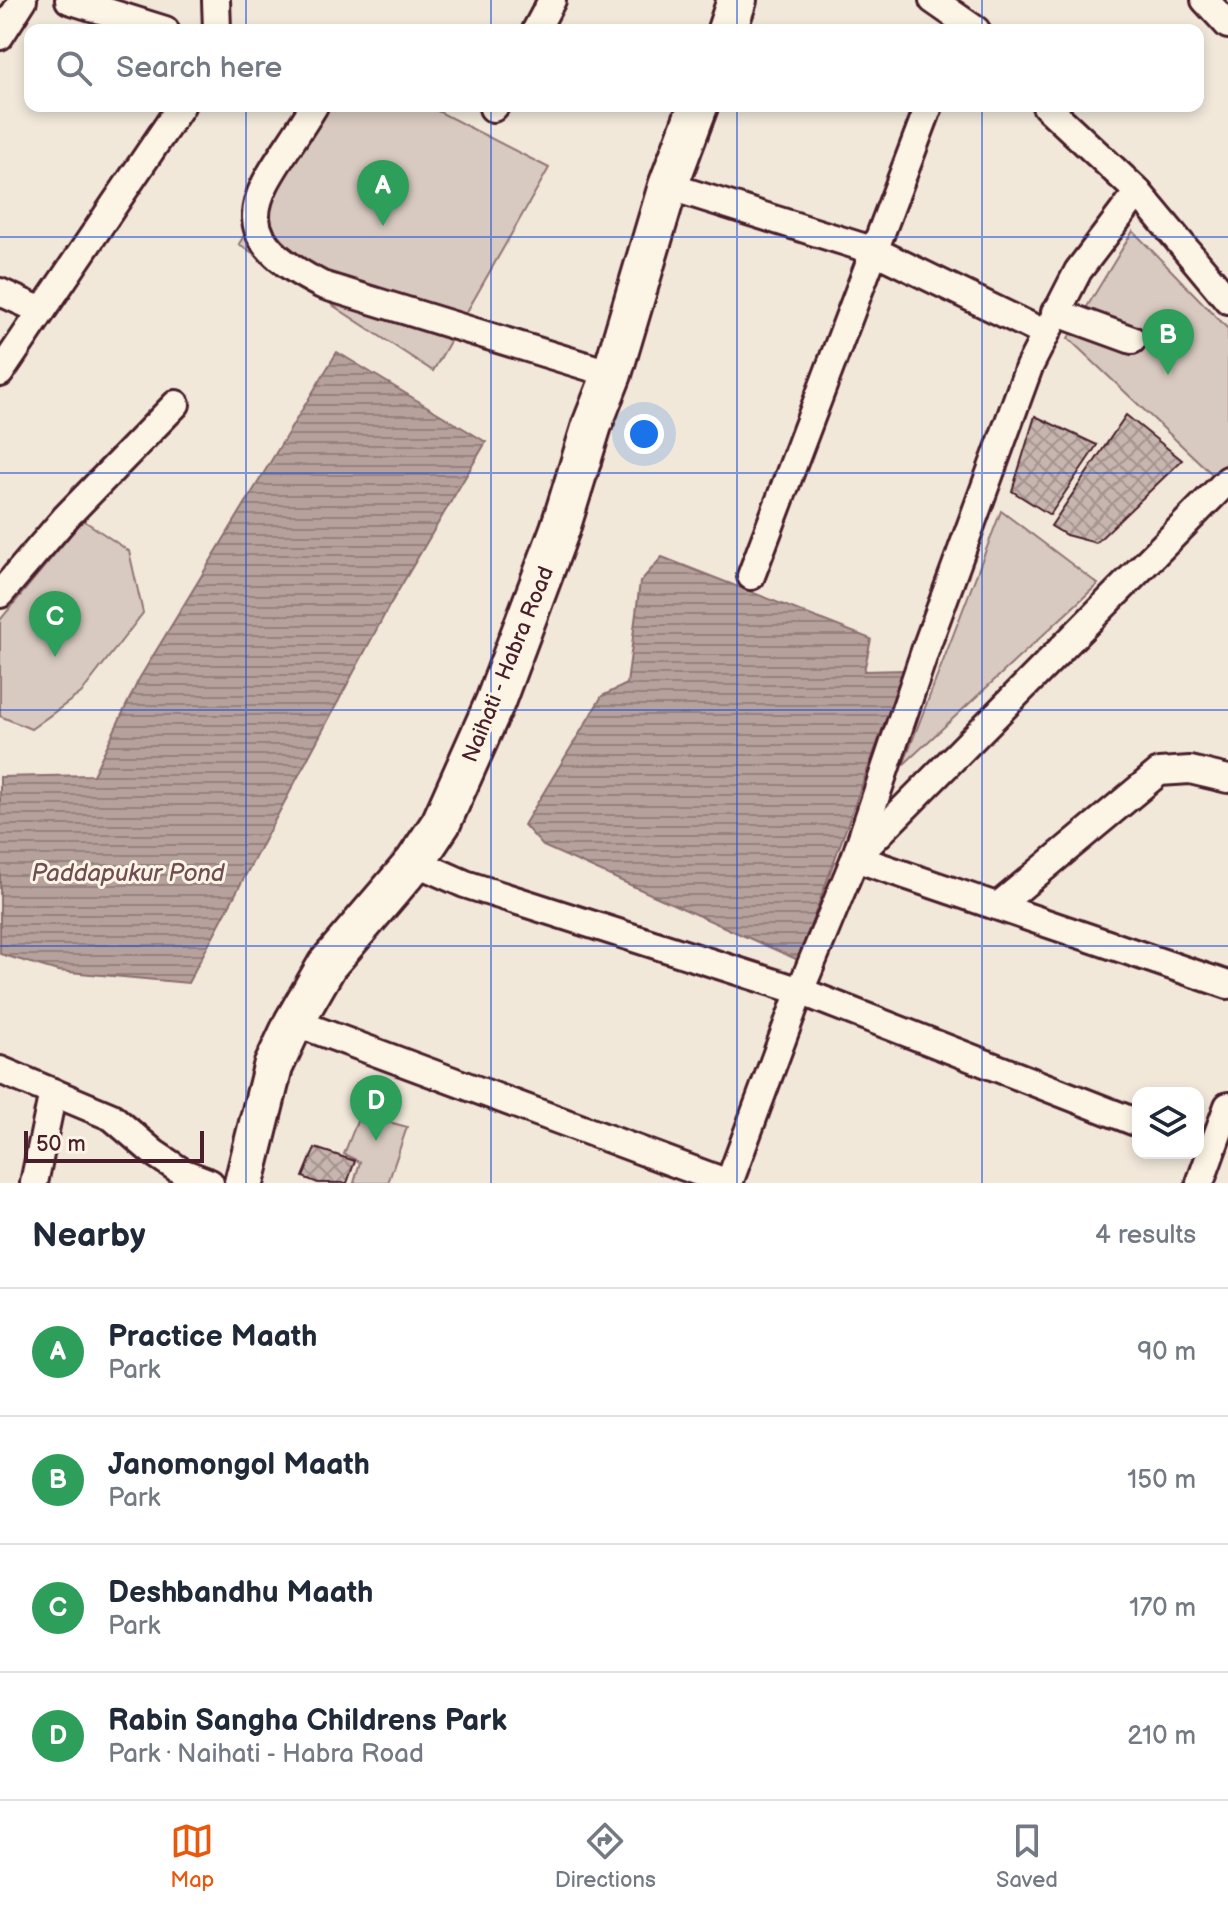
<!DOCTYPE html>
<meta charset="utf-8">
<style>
:root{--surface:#fff;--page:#f6f6f7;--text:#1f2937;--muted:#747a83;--line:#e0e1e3;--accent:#ea580c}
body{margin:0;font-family:"Balsamiq Sans",sans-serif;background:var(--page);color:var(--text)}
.controls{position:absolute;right:24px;bottom:24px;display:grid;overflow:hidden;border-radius:16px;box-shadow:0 4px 12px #0003}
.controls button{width:72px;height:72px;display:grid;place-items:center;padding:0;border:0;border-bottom:2px solid var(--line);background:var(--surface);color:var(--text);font:40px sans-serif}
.scale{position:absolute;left:24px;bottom:20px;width:180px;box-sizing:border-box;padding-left:8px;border:4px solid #4a1f2b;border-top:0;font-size:22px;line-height:28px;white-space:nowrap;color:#4a1f2b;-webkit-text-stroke:6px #fcf5e5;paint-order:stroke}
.you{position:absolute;left:644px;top:434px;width:28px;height:28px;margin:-20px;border:6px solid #fff;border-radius:50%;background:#1a73e8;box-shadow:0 0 0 12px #1a73e833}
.badge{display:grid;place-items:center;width:52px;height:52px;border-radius:50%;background:var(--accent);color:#fff;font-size:26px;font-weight:700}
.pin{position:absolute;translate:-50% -66px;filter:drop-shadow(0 2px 4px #0008)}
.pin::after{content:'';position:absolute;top:42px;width:28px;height:24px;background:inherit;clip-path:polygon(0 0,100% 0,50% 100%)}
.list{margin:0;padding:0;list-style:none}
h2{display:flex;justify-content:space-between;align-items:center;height:104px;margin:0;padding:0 32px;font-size:34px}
h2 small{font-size:26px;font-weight:400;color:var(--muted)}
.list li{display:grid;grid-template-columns:52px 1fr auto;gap:24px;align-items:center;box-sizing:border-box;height:128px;padding:0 32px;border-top:2px solid var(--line)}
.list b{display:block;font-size:30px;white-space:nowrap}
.list p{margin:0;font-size:26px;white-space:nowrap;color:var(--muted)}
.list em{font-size:26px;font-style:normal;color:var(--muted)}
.icon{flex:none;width:44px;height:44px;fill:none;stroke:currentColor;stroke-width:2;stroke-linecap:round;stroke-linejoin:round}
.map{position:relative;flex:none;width:1228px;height:1183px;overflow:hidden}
.search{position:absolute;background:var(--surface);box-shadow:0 4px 12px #0003;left:24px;right:24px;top:24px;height:88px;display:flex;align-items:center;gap:20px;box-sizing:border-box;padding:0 28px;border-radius:16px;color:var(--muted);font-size:30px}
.sheet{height:616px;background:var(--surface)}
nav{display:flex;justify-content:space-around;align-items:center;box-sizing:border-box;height:112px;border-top:2px solid var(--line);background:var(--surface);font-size:22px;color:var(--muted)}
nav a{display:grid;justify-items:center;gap:4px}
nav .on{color:var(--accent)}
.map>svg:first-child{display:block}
</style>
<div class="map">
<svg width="1228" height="1183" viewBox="0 0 1228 1183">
<defs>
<pattern id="water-rules" width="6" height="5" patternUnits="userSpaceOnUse" patternTransform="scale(2)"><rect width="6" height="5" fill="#b6a19c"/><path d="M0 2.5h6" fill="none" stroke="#96837f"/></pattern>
<pattern id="building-cross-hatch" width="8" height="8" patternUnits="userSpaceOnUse" patternTransform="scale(2)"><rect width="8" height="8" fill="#c7b6af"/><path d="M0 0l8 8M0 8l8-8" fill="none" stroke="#a4938f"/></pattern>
</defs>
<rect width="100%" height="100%" fill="#f1e8da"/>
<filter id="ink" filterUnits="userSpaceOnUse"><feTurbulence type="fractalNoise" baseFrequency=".0125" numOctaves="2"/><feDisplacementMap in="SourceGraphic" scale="16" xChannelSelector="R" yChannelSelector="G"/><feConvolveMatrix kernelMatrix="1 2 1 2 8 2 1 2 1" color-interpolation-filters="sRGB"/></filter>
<g filter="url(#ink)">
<!-- park -->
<g fill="#d8cac0" stroke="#917476" stroke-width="2">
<polygon points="319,106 428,106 549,168 433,371 239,244"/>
<polygon points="1133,231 1228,329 1228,462 1214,476 1068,338"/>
<polygon points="1001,511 1098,584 903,765"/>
<polygon points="83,520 129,551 143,613 81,693 31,729 0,716 0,620"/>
<polygon points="360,1114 407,1127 388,1183 354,1183 360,1162 344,1154"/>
</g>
<!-- water -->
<g fill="url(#water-rules)" stroke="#8b6d6f" stroke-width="2">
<polygon points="337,352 486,442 388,608 188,983 58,971 0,954 0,777 93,775 139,679"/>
<polygon points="662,557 871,639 864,671 904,670 798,960 543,846 524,825 602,696 627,684 640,582"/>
</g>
<!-- building -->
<g fill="url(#building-cross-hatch)" stroke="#4a1f2b" stroke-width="2">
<polygon points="1126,415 1182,460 1096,543 1066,535 1051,526"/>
<polygon points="1035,416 1097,445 1050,515 1012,491"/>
<polygon points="315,1148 355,1161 347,1183 318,1183 303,1177"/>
</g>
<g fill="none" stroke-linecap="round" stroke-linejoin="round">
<!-- minor casing -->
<g stroke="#4a1f2b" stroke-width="32">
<g id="minor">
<polyline points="69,0 165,30"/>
<polyline points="216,0 217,30"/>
<polyline points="933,0 976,30"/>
<polyline points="1205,0 1228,25"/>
<polyline points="536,30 552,0"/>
<polyline points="0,36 23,0"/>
<path d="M314,106C265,188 209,228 322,285L612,374"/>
<polyline points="1046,106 1138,192 1228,300"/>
<polyline points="493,108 495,106"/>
<polyline points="668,186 875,251 1044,333"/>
<polyline points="0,292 42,311"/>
<polyline points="1055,312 1132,340"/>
<polyline points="0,373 181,106"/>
<polyline points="751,576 929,106"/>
<polyline points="0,594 66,517 176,404"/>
<polyline points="860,853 1228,480"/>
<polyline points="855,858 927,645 1029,367 1078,271 1138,192"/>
<polyline points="415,862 465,884 800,991 1138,1123"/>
<polyline points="998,906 1159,772 1190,770 1228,779"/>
<polyline points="294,1022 728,1183"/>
<polyline points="0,1070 112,1117 154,1153 184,1173 210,1183"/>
<polyline points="34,1183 53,1092"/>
<polyline points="729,1183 800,991 855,858 1228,985"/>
<polyline points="1200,1183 1228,1106"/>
</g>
</g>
<!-- secondary casing -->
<g stroke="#4a1f2b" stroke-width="44">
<g id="secondary">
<polyline points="727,30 737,0"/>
<polyline points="244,1183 273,1067 294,1022 327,965 415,862 441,823 495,702 560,529 592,425 612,374 668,186 698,106"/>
</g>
</g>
<!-- minor -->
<use href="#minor" stroke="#fcf5e5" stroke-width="26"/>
<!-- secondary -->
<use href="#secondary" stroke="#fcf5e5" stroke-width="38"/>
</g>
</g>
<!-- grid -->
<path fill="none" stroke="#1d4ed8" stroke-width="2" stroke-opacity="0.55" d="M246,0V30M491,0V30M737,0V30M982,0V30M246,106V1183M491,106V1183M737,106V1183M982,106V1183M0,237H1228M0,473H1228M0,710H1228M0,946H1228"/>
<g text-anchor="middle" stroke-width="6" stroke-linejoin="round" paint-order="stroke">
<!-- street labels -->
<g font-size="22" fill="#4a1f2b" stroke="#fcf5e5">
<text transform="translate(507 664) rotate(-68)" y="8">Naihati - Habra Road</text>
</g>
<!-- water labels -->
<g font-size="24" font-style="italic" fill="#704c53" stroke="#fcf5e5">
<text x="128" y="881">Paddapukur Pond</text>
</g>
</g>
</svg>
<div class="controls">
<button><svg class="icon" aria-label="layers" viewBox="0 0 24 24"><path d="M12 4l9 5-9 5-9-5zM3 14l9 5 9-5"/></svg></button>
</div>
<div class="scale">50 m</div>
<div class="you"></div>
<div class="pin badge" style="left:383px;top:226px;background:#2e9e5b">A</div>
<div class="pin badge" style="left:1168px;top:375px;background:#2e9e5b">B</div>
<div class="pin badge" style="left:55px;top:657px;background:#2e9e5b">C</div>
<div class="pin badge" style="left:376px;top:1141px;background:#2e9e5b">D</div>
<div class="search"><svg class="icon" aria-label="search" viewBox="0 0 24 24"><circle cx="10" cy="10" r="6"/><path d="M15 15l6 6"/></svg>Search here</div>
</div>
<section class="sheet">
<h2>Nearby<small>4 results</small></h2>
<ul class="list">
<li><span class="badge" style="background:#2e9e5b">A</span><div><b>Practice Maath</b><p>Park</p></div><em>90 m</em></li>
<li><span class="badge" style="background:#2e9e5b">B</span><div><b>Janomongol Maath</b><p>Park</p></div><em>150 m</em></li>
<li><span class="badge" style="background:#2e9e5b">C</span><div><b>Deshbandhu Maath</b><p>Park</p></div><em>170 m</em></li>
<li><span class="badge" style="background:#2e9e5b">D</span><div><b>Rabin Sangha Childrens Park</b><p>Park · Naihati - Habra Road</p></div><em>210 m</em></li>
</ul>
</section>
<nav>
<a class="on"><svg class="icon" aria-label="map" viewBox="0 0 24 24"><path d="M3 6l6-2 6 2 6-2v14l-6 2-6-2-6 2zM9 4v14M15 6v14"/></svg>Map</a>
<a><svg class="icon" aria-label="directions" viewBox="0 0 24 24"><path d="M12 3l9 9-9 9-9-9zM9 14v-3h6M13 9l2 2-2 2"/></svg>Directions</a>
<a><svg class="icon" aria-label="saved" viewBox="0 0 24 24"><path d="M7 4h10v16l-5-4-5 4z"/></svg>Saved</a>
</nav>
